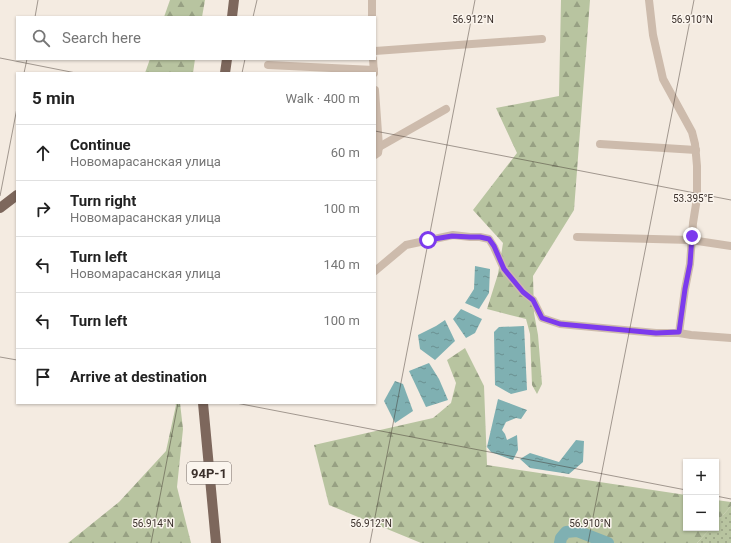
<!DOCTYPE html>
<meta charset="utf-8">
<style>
:root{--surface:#fff;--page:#f6f6f6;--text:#222;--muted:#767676;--line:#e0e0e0}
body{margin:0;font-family:Roboto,sans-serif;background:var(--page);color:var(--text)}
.controls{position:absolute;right:12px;bottom:12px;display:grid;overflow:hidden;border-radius:0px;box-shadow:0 1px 3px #0004}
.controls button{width:36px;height:36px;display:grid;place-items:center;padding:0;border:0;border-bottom:1px solid var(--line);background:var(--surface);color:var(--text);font:20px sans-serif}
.stop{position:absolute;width:12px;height:12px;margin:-9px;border:3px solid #7c3aed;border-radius:50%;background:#fff}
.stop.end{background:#7c3aed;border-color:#fff;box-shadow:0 1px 4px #0008}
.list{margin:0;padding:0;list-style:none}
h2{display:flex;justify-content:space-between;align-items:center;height:52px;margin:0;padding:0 16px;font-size:17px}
h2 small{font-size:13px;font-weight:400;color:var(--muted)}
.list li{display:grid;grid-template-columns:26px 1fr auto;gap:12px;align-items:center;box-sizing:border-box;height:56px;padding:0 16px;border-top:1px solid var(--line)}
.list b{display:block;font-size:15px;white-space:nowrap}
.list p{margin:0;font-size:13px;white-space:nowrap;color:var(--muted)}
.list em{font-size:13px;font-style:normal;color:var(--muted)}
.icon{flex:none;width:22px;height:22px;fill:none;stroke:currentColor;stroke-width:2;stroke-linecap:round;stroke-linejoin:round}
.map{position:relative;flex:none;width:731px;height:543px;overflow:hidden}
.search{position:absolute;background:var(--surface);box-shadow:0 1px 3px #0004;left:16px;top:16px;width:360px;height:44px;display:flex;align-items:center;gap:10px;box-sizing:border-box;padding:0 14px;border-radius:0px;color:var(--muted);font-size:15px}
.panel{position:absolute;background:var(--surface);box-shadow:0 1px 3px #0004;left:16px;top:72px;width:360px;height:332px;border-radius:0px}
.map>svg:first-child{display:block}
</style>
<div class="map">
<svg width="731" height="543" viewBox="0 0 731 543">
<defs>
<pattern id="grass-dots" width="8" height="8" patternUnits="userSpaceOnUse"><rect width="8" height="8" fill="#b8c4a0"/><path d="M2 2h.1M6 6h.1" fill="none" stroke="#97a083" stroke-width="1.8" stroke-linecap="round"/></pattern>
<pattern id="forest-firs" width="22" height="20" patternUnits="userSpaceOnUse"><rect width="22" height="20" fill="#b8c4a0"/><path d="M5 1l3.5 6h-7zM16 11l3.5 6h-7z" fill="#97a083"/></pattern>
<pattern id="water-ripples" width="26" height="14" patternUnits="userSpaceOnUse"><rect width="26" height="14" fill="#7fb0b2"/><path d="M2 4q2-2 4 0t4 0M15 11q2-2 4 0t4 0" fill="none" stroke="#699091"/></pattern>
</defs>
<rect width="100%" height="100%" fill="#f4ebe1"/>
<!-- grass -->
<polygon fill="url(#grass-dots)" points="731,506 731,543 697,543 711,528 716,528 716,523"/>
<!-- forest -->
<g fill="url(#forest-firs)">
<polygon points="170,0 205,0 202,17 164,17"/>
<polygon points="561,0 590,0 574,210 533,276 534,313 538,335 542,384 537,394 532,385 530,334 526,319 487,309 498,274 503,243 473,210 517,153 496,108 559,96"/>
<polygon points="150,59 195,59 193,73 145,73"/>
<polygon points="465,348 484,386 487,465 686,495 686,528 711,528 697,543 421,543 329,505 314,445 433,418 451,403 456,383 447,360"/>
<polygon points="175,403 180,403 183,429 177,487 191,543 68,543 119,502 166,451 176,405"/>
<polygon points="716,500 731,502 731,506 716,523"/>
</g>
<!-- water -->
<g fill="url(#water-ripples)">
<polygon points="475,266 490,269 489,293 479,309 465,303 474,289"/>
<polygon points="461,309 482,319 475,333 466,338 453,319"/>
<polygon points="445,320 455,341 435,360 420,349 418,335 436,326"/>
<polygon points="524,326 527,390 511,394 495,385 494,332 499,327"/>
<polygon points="429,363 439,379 448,400 426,407 409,371"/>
<polygon points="395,381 403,384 413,411 395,423 384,401"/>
<polygon points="498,399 527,410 521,419 516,418 506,422 502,430 505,434 507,440 517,435 518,450 513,460 491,452 487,447"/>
<polygon points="576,440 584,441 583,462 569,474 530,468 520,459 530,453 559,462"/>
</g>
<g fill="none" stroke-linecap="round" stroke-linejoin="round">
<!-- river -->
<polyline stroke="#7fb0b2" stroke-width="12" points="560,543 561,538 566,532 577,531 608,543"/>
<!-- minor -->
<g stroke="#cdbbac" stroke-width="8">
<polyline points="372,0 372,17"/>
<polyline points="649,0 653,35 663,79 692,132 695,144 697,166 697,198 693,223 690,264 685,289 679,333"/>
<polyline points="375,51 542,39"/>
<polyline points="373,59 374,73"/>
<polyline points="268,65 374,70"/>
<polyline points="375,90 379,147 378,153 375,155"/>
<polyline points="600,144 696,150"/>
<polyline points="379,147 446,109"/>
<polyline points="577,237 691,240 731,246"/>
<polyline points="375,271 406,245 453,235 470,237 480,237 489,239 494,247 504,269 523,292 533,300 542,318 560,324 656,333 679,333 691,335 731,338"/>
</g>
<!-- major -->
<g stroke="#7d675c" stroke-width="10">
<polyline points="232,17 234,0"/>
<polyline points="225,73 227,59"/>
<polyline points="0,208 17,195"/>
<polyline points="203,403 216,543"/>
</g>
</g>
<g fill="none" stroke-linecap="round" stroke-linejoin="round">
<!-- route -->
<polyline stroke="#7c3aed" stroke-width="5" points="428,240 452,236 470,237 480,237 489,239 494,246 504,269 523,292 533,300 542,318 560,324 656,333 679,332 685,289 690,264 692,236"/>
</g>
<!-- ticks -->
<path fill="none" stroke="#3b302b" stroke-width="1" stroke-opacity="0.45" d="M35,17L38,0M253,17L257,0M0,58L76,73M24,73L27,59M242,73L245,59M375,131L731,200M0,196L17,108M0,357L17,360M236,403L686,490M716,496L731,499M151,543L178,403M370,543L475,0M588,543L694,0"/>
<g text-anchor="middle" stroke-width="3" stroke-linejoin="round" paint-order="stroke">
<!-- shield labels -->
<rect fill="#fbf5ee" stroke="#756b66" stroke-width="1" x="187" y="462" width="44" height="22" rx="3"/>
<g font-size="13" font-weight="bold" fill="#3b302b">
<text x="209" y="478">94Р-1</text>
</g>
</g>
<g font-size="10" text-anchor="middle" fill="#3b302b" stroke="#fbf5ee" stroke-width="3" stroke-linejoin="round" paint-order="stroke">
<text x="473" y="23">56.912°N</text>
<text x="692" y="23">56.910°N</text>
<text x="693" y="202">53.395°E</text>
<text x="153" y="527">56.914°N</text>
<text x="371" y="527">56.912°N</text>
<text x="590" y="527">56.910°N</text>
</g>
</svg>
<div class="controls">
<button>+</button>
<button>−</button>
</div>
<div class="stop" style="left:428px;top:240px"></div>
<div class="stop end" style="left:692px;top:236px"></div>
<div class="search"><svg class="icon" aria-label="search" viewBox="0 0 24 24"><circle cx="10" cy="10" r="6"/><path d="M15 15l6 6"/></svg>Search here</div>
<section class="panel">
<h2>5 min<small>Walk · 400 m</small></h2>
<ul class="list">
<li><svg class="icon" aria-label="ahead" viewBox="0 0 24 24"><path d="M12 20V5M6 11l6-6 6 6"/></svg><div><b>Continue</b><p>Новомарасанская улица</p></div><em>60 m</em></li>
<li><svg class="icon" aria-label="right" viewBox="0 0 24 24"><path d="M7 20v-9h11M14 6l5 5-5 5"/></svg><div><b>Turn right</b><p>Новомарасанская улица</p></div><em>100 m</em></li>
<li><svg class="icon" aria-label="left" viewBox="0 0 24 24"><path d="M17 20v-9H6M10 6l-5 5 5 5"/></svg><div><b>Turn left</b><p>Новомарасанская улица</p></div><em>140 m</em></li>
<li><svg class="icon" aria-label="left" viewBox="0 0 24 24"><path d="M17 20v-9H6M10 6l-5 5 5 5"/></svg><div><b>Turn left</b></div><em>100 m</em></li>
<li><svg class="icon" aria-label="arrive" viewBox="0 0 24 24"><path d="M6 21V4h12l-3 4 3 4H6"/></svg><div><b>Arrive at destination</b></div></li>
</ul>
</section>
</div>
